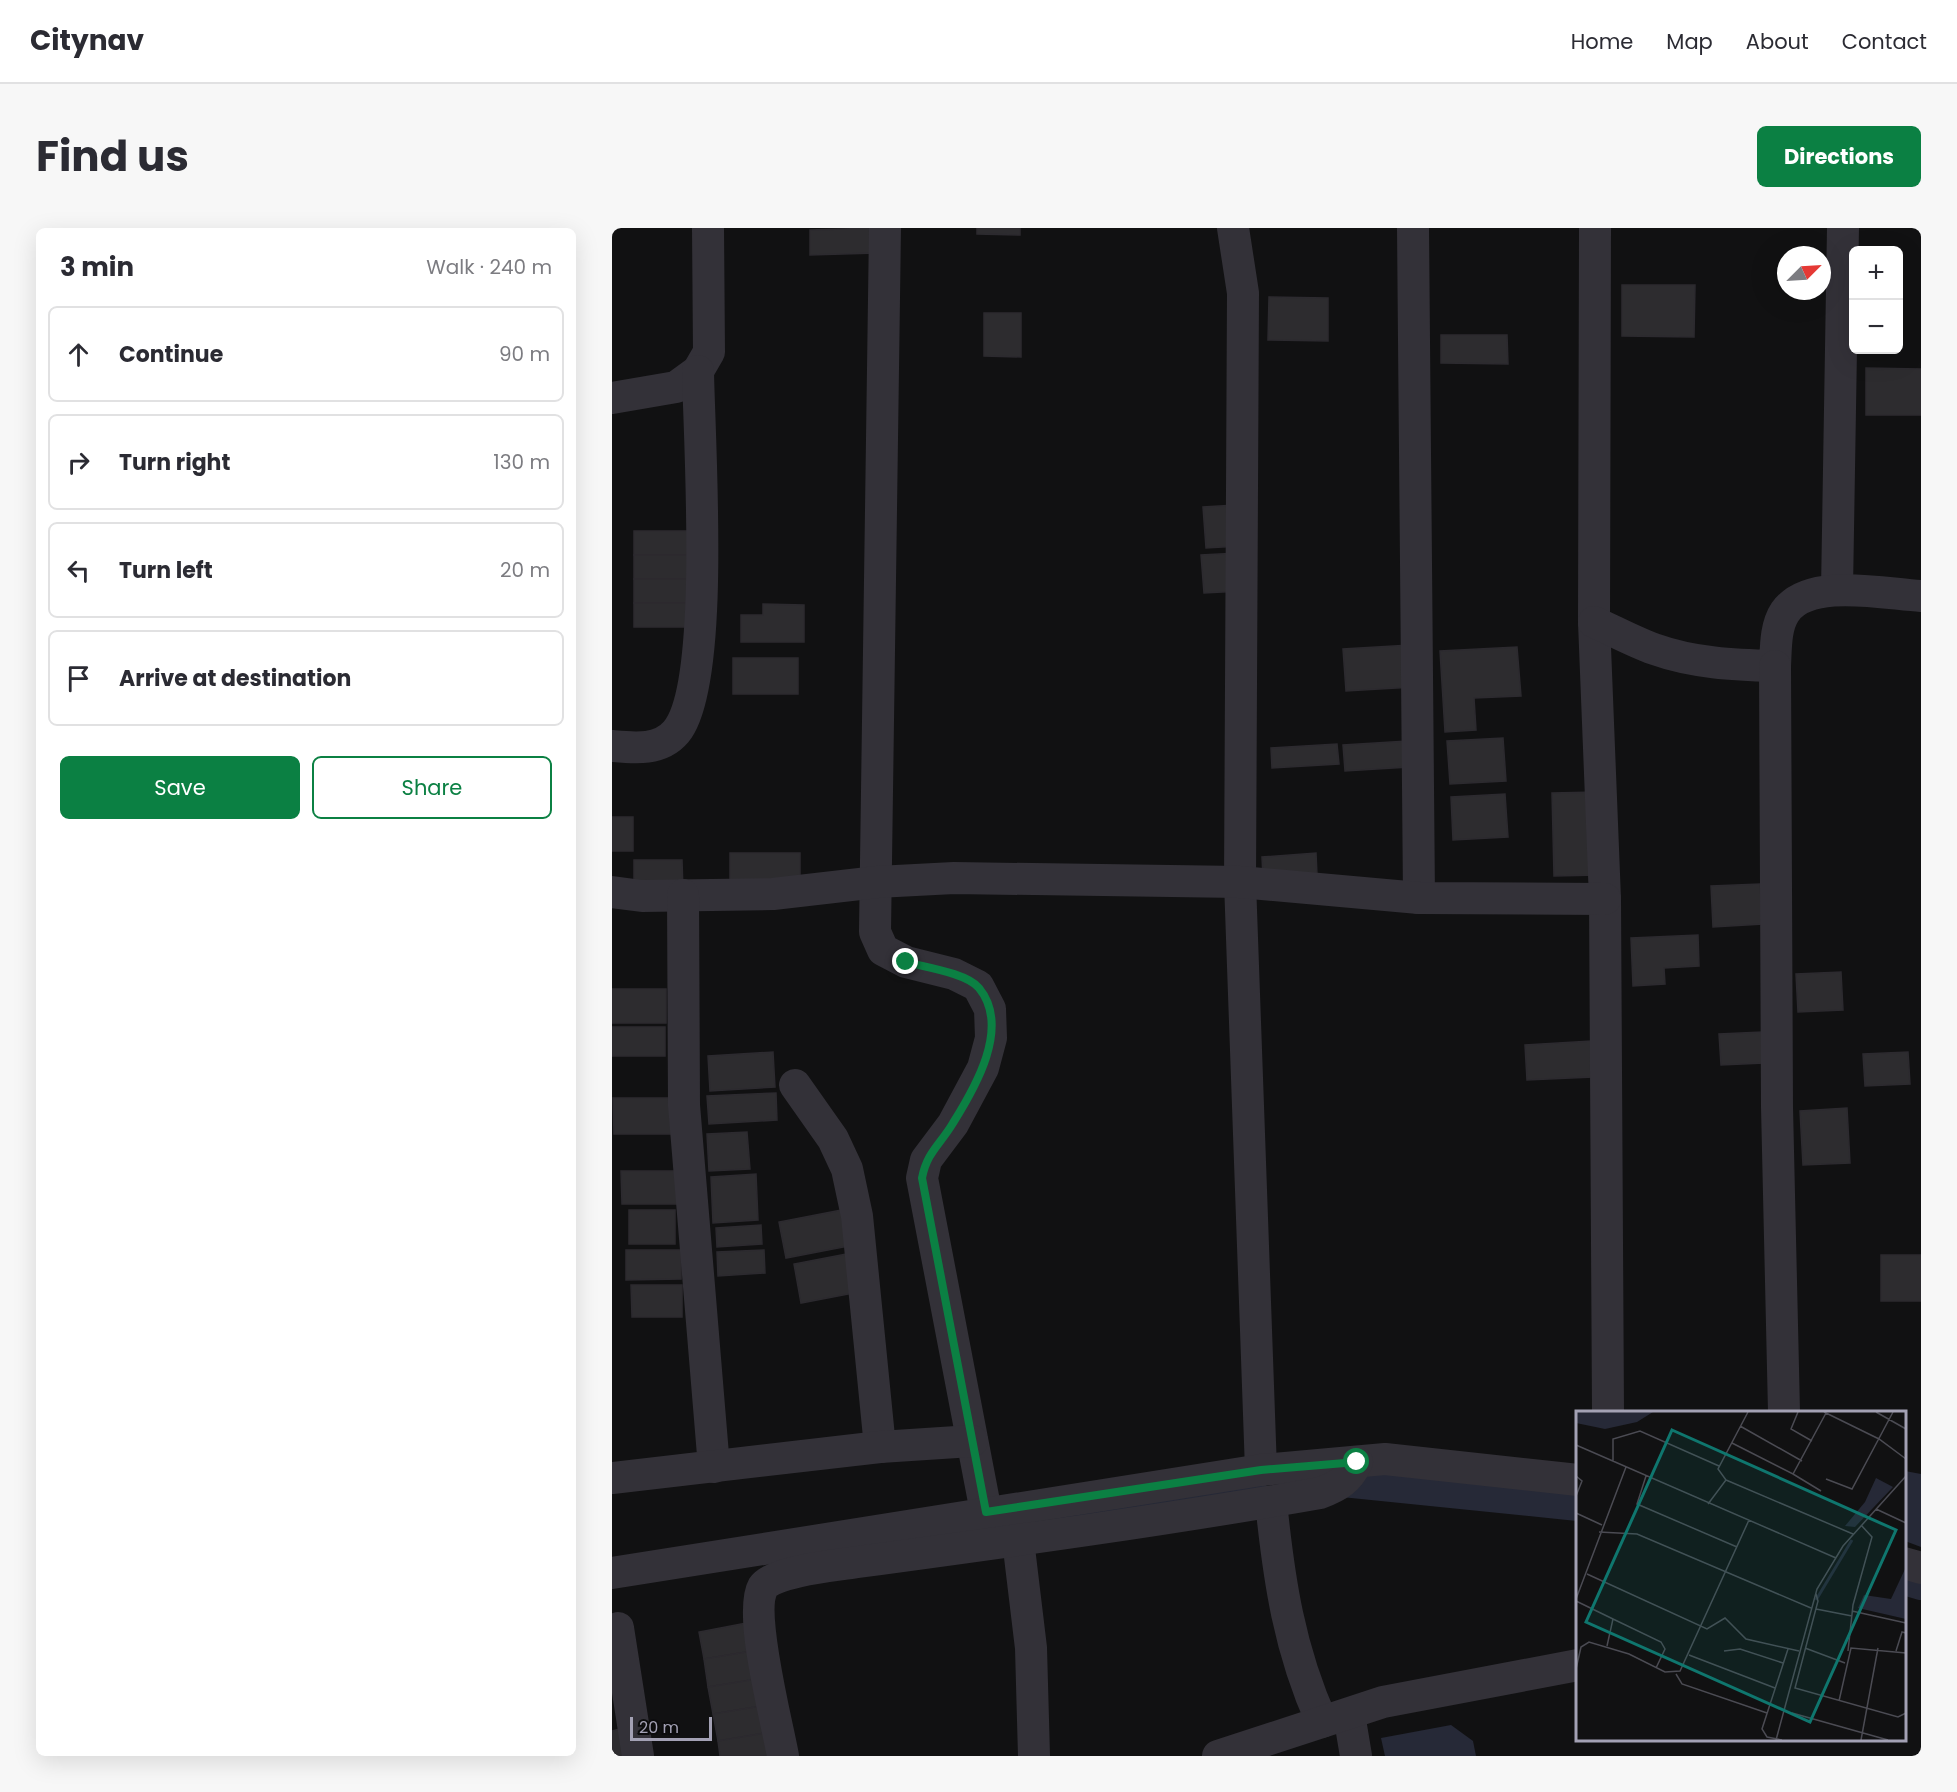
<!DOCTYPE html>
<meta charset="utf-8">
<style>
:root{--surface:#fff;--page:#f7f7f7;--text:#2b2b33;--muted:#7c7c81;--line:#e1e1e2;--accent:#0b8043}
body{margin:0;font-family:Poppins,sans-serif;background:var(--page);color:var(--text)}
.controls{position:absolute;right:18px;top:18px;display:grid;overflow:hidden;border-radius:9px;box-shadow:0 6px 24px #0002}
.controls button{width:54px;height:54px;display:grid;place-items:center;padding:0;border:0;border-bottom:2px solid var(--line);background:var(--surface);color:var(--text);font:30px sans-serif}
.compass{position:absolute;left:1165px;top:18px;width:54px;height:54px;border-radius:50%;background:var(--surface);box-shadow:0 6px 24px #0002;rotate:66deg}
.scale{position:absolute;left:18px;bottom:15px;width:82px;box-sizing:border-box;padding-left:6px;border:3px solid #a3a1b4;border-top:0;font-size:16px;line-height:21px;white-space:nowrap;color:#a3a1b4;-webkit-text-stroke:4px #0c0c0d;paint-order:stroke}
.stop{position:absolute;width:18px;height:18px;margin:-14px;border:4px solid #0b8043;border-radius:50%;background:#fff}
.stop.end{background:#0b8043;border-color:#fff;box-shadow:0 2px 6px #0008}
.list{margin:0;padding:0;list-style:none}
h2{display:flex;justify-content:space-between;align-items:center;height:78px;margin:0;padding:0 24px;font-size:26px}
h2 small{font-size:20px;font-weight:400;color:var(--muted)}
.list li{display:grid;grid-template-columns:39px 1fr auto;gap:18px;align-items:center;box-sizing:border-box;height:96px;margin:0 12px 12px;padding:0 12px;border:2px solid var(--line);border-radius:9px}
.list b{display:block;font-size:22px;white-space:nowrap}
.list em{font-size:20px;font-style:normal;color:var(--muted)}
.actions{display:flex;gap:12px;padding:18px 24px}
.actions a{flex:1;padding:14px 0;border:2px solid var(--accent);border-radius:9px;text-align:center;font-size:21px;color:var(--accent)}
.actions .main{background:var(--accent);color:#fff}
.icon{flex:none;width:33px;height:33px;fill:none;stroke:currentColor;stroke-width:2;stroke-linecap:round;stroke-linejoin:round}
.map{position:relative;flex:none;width:1309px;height:1528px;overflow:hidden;border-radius:9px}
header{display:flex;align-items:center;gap:36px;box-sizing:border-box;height:84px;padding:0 30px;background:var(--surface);border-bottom:2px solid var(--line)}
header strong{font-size:28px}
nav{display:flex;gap:33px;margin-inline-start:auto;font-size:21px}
.intro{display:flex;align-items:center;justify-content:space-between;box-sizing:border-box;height:144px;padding:0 36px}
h1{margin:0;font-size:42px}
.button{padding:15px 27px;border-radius:9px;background:var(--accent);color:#fff;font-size:21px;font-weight:700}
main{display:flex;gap:36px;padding:0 36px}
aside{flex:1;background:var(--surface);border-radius:9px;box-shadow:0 6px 24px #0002}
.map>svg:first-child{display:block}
</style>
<header>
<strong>Citynav</strong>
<nav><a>Home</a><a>Map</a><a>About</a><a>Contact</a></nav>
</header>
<div class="intro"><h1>Find us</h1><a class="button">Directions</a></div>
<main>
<aside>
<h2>3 min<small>Walk · 240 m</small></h2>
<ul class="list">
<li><svg class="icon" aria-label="ahead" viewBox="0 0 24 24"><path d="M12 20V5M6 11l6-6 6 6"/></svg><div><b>Continue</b></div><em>90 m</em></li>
<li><svg class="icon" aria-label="right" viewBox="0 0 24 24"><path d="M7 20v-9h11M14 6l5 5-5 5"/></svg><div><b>Turn right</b></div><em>130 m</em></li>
<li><svg class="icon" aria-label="left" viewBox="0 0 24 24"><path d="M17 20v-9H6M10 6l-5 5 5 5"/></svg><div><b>Turn left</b></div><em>20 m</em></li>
<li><svg class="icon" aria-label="arrive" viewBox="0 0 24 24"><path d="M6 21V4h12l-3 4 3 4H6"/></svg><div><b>Arrive at destination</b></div></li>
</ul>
<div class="actions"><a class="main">Save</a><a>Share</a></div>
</aside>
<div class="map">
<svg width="1309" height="1528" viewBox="0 0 1309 1528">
<rect width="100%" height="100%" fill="#111112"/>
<!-- water -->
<g fill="#262937">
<polygon points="1293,1243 1309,1246 1309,1319 1293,1313"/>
<polygon points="839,1497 861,1513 864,1528 773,1528 769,1510"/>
</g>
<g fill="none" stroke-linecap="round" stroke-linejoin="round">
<!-- canal -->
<g stroke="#262937" stroke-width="28">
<polyline points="711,1253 966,1279"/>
<polyline points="429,1293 641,1261"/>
<polyline points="1292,1353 1309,1358"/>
</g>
</g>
<!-- building -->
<g fill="#2d2c2f" stroke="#2c2a2f" stroke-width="1.5">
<polygon points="264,0 264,25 198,27 198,2"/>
<polygon points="365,0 408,0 408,7 365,6"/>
<polygon points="1010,57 1083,57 1082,109 1010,108"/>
<polygon points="657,69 716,70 716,113 656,112"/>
<polygon points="372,85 409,85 409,129 372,128"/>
<polygon points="829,107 895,107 896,136 829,135"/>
<polygon points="1254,140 1309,141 1309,187 1254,187"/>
<polygon points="624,277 627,318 594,320 591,279"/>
<rect x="22" y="303" width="64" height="24"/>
<polygon points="626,325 629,363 592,365 589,327"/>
<rect x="22" y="327" width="64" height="24"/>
<rect x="22" y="351" width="64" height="24"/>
<rect x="22" y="375" width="64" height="24"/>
<polygon points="151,376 192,377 192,414 129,414 129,387 151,387"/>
<polygon points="798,417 801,459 734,463 731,421"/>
<polygon points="905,419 909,468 862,470 864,502 833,504 828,423"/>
<rect x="121" y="430" width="65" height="36"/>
<polygon points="891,510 894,553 838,556 835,513"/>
<polygon points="795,513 797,539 733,543 731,517"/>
<polygon points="725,516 727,536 660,540 659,520"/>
<polygon points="985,564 987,647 942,648 940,565"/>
<polygon points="893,566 896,609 841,612 839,569"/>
<rect x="0" y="589" width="21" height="34"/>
<rect x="118" y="625" width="70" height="37"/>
<polygon points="704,625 705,647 651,650 650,629"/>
<polygon points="22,632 70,632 71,663 22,663"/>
<polygon points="1148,656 1151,696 1101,699 1099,658"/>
<polygon points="1086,707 1087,738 1052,740 1053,756 1021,758 1019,710"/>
<polygon points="1229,744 1231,782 1186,784 1184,746"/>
<rect x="0" y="761" width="54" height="34"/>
<rect x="0" y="799" width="53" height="29"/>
<polygon points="1150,804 1152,835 1109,837 1107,806"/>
<polygon points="979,813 981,849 915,852 913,817"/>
<polygon points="161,824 163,859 98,863 96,828"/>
<polygon points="1296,824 1298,856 1253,858 1251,826"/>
<polygon points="164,865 165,892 97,896 95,868"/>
<polygon points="1,870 60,870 60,906 2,906"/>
<polygon points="1235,880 1238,935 1191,937 1188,883"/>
<polygon points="135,904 138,941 97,943 95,906"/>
<polygon points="9,943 65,943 65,976 10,976"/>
<polygon points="144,946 146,992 101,995 99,949"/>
<rect x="17" y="982" width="46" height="34"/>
<polygon points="230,982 237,1018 174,1030 167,994"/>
<polygon points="149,997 150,1016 105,1019 104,1000"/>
<polygon points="14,1022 69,1022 69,1051 14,1052"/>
<polygon points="152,1022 153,1045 106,1048 105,1024"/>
<polygon points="235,1026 242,1065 189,1075 182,1036"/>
<rect x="1269" y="1027" width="40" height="46"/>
<polygon points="19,1057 70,1057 70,1089 20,1089"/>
<polygon points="135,1395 140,1423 92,1431 87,1404"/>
<polygon points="140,1423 145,1451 96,1459 92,1431"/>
<polygon points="145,1451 149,1478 101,1486 96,1459"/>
<polygon points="149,1478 154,1505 106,1513 101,1486"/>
<polygon points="8,1501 13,1528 0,1528 0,1503"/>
<polygon points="154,1505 158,1528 108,1528 106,1513"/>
</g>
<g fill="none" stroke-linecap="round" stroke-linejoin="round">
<!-- street -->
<g stroke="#333138" stroke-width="32">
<polyline points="273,0 263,704 271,722 294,734 342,746 366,758 378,781 379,810 371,840 341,896 314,932 310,950 374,1284"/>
<polyline points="621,0 631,65 628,654 649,1242"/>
<polyline points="801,0 807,670"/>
<polyline points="983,0 982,394 993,671 996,1184"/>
<polyline points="0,170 64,159 86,143 97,124 96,0"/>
<polyline points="1225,362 1231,0"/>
<path d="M982,394C1002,403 1022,414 1042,421C1081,435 1122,437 1163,438C1164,421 1163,399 1173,384C1197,349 1272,366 1309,368"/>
<polyline points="1163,438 1165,879 1172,1184"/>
<path d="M0,518C22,520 48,523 64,504C104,457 87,213 86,143"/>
<polyline points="0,664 30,668 161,666 265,654 342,650 628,654 807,670 993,671"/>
<polyline points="71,667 72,877 102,1239"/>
<polyline points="183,857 221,911 235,941 245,988 268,1219"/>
<polyline points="0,1250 268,1219 360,1213"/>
<path d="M659,1274C667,1352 677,1421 710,1494"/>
<polyline points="406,1312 419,1420 422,1528"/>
<polyline points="1292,1335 1309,1340"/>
<polyline points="0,1345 649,1242 773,1231 966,1252"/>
<polyline points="6,1400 26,1528"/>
<polyline points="737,1486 744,1528"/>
<path d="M171,1528C165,1494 136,1385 151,1359C161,1343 227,1337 246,1334C401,1313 555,1292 708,1265C727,1258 736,1252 745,1234"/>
<polyline points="606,1528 771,1474 966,1437"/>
</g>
</g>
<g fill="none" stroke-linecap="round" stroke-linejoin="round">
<!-- route -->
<path stroke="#0b8043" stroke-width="8" d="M294,734C312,739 355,745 367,760C399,799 363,860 341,895C328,917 315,924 310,950L374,1284L649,1242L745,1234"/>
</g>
<!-- overview -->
<g transform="translate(964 1183)">
<rect width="330" height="330" fill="#111112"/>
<path d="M0,1H77L61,11L29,18L0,12ZM300,67L317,76L279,116L269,115L289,91ZM330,156V208L282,197L288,184L315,188Z" fill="#262937"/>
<path fill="none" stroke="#262937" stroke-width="3" d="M240,189L276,129"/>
<path fill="none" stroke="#4b4b53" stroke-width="1.5" d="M222,1L215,18L236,30M248,1L303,28L330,48M300,1L330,18M164,15L226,50M156,32L217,63L250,2M0,34L260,147M37,50V28L64,20L143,55M217,63L245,80M0,65L6,70L0,85M70,65L61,93L161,136M250,68L276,78L317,1M150,69L277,123M132,93L150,69L142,58L172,1M300,98L330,112M0,102L26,114M23,121L61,123L235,197M11,163L131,218L149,207L170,228L223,240M240,183L242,190L219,277L322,306L330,302M0,188L50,56M0,190L37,208L31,235M240,198L276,205M276,200L330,212M37,208L85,231L89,238L80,257M229,237L269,252M148,240L164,238L207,252M272,240L277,194L296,126L285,114M320,240L326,221L330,222M113,244L199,277M0,258L5,236L13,231L53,243L89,261L104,260L173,109M100,263L106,273L191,302M263,290L275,237L330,242M216,302L312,329M200,329L241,178L267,135L330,65M206,329L191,326L186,318L212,238M285,329L302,237"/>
<path fill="#0f766e" fill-opacity="0.15" stroke="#0f766e" stroke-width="3" d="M96,19L320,119L234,311L10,211Z"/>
<rect width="330" height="330" fill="none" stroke="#a3a1b4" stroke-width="3"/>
</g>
</svg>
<div class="controls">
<button>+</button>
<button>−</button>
</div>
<svg class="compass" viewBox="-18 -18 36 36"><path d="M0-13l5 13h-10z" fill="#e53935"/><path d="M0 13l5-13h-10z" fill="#7c7c81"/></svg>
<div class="scale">20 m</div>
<div class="stop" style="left:745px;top:1234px"></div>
<div class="stop end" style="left:294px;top:734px"></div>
</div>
</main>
